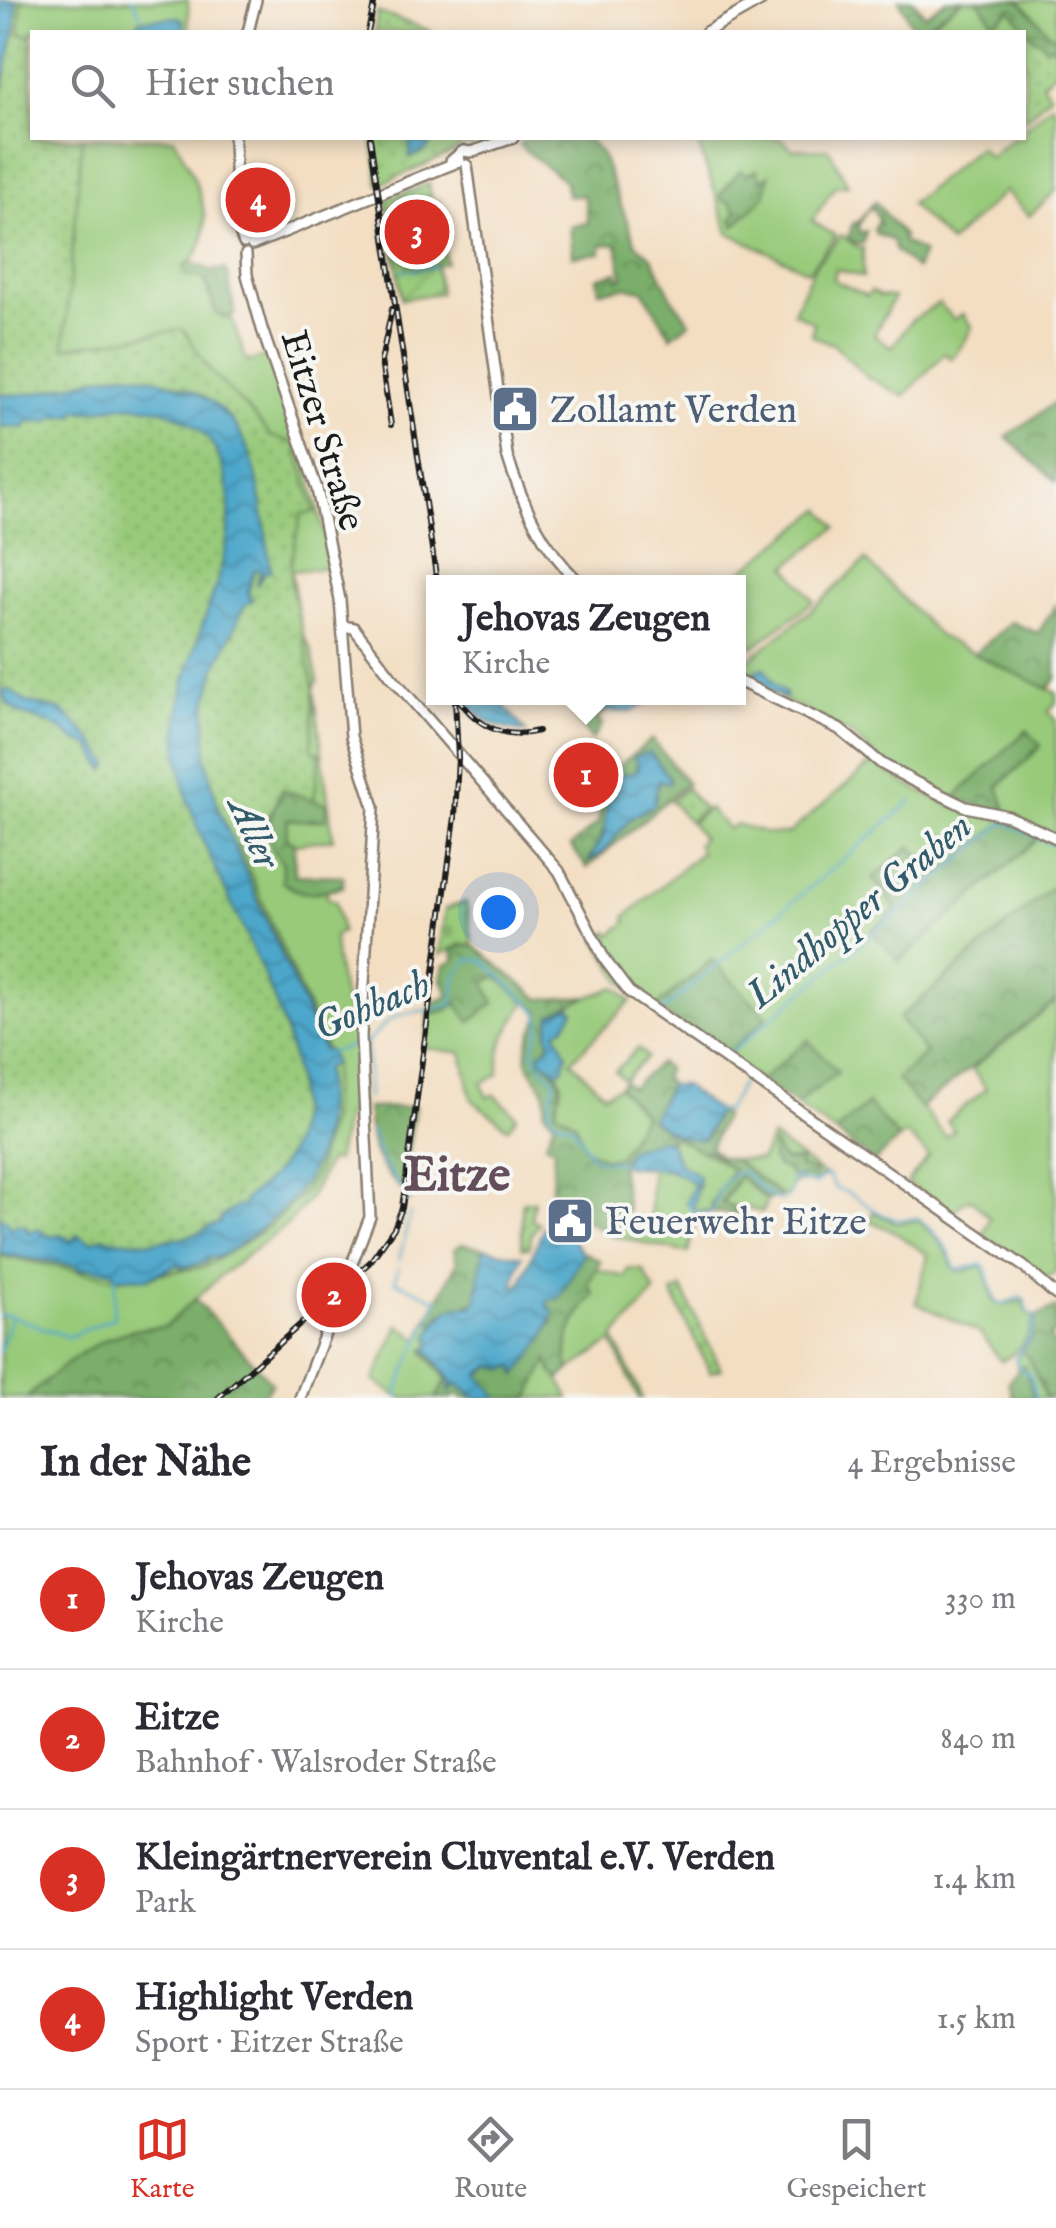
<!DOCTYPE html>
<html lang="de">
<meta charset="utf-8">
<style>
:root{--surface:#fff;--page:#f2f2f3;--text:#2b2b33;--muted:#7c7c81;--line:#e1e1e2;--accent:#d93025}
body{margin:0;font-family:"IM FELL English",serif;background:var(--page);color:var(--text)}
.you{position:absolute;left:498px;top:912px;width:35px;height:35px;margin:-25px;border:8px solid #fff;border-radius:50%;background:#1a73e8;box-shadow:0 0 0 15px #1a73e833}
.badge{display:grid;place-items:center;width:65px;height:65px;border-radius:50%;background:var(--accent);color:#fff;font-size:32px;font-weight:700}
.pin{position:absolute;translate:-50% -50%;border:5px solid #fff;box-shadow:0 2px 10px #0006}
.popup{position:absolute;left:426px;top:575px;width:320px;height:130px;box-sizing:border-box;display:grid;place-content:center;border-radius:0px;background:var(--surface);filter:drop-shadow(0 2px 8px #0005);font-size:32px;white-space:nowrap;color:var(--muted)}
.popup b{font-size:38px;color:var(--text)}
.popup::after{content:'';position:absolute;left:50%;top:100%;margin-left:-20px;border:20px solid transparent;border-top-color:var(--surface)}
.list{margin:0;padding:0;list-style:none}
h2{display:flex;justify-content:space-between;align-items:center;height:130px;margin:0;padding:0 40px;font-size:42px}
h2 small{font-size:32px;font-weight:400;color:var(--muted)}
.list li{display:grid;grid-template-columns:65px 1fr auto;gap:30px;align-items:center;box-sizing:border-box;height:140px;padding:0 40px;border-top:2px solid var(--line)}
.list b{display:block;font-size:38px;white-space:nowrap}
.list p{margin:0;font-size:32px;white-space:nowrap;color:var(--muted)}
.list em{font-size:32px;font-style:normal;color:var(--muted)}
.icon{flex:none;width:55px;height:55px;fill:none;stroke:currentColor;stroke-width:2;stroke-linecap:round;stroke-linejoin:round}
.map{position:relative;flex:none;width:1056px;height:1398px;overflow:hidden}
.search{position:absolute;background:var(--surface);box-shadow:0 5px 15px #0003;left:30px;right:30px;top:30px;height:110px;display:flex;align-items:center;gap:25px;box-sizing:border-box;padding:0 35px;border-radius:0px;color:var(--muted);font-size:38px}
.sheet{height:690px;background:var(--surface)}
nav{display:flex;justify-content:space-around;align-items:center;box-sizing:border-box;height:140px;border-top:2px solid var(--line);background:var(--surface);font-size:28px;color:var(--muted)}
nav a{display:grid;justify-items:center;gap:5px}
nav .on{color:var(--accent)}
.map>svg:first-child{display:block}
</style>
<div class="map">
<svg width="1056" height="1398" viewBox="0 0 1056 1398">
<defs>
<pattern id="forest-crowns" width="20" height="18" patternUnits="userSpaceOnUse" patternTransform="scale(2.5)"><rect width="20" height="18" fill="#7aae6a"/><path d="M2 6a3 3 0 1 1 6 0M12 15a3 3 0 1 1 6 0" fill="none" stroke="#638d56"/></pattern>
<pattern id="cemetery-stones" width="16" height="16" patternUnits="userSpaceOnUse" patternTransform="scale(2.5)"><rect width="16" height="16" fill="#98ca7a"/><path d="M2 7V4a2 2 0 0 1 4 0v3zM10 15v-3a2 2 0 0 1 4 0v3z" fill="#82ad69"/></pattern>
<pattern id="park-dots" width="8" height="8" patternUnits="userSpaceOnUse" patternTransform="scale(2.5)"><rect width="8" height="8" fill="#98ca7a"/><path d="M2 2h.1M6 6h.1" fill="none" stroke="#82ad69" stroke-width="1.8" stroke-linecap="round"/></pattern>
<pattern id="garden-furrows" width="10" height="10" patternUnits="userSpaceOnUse" patternTransform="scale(2.5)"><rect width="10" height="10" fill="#98ca7a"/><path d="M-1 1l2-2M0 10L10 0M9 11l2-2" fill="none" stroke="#82ad69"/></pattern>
<pattern id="water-waves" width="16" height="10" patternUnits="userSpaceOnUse" patternTransform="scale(2.5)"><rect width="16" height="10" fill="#4ea7cb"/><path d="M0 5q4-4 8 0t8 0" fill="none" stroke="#4087a4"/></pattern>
</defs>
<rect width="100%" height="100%" fill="#f6f6f2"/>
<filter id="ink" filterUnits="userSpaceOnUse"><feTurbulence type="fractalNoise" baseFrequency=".01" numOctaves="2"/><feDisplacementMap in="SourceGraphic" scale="20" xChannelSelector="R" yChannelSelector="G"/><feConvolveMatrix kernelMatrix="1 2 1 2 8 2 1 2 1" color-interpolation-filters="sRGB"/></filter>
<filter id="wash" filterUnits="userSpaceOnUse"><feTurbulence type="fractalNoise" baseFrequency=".0048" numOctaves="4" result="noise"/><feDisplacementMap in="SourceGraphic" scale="40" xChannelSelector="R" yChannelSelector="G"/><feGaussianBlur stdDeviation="2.25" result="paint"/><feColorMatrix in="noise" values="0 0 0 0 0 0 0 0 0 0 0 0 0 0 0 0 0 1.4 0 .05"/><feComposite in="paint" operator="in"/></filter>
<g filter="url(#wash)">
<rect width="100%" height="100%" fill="#f3dec2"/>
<!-- grass -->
<g fill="#98ca7a" stroke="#5a734b" stroke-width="2.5">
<path d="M17,0H188L189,32H32V138H174C193,173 227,236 184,267L185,274L205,279L209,296L226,318L231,317L247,362L269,356L302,441L332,567L291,571L302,633L311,649L318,681L314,688L333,839L294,844L295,875L343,876V887L326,890L328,899L335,900L342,932L334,936C335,964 341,991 350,1017L359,1018L360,1109L346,1116L336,1161H328L309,1199L288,1224L221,1275L165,1327C107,1326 67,1360 27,1398H0V1254L118,1277L148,1278L177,1267L323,1051L33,393L0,106Z"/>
<polygon points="962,0 978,0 994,22 980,32 935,32 929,25"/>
<polygon points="1019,0 1056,0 1056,40"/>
<polygon points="1052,104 1056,109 1056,191 1029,216 1005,191 950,243 910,204 979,147 989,157 1012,138 1024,138 1024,128"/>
<polygon points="696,138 781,138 792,149 829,149 848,185 835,186 812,221 836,236 808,271 729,233"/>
<polygon points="842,235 858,248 863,248 863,277 836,269 834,280 867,296 871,291 880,296 894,297 874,335 892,347 911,321 939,303 954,320 963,314 972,327 964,343 951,359 945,353 904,396 865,376 835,345 811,335 814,323 793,312 815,265"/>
<polygon points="822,509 837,527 787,566 814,601 753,647 739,631 738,582 728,582"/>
<polygon points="866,560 939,636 1056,693 1056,703 1048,711 1056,721 1056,836 1007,814 998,787 1041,746 954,798 881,761 852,735 739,677 742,665 815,607"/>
<path d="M873,762C915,793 957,811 1007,820L935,876L873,879L897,910L899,961L1040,837L1056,844V884L899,1018L926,1054L898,1079L946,1137L954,1130L947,1121L986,1089L972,1069L1056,1001V1272L1046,1277L982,1235L990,1218L970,1198L950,1213L907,1183L929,1156L906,1134L899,1139L868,1105L835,1132L796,1105L808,1041L760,1081L725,1056L712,960L655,1008L622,982L597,940L608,932L611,935L627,922L625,917L701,852L697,845L702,838L691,823L708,808L728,829L736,824L768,834H788Z"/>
<path d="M497,976L526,1002C509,1030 498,1039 499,1074L482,1083L487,1098L494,1094L517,1116L508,1128L472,1100L462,1053L425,1048L429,1015C456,1008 472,987 497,976Z"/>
<polygon points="616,987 631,1001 571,1061 604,1094 619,1087 644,1114 618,1158 604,1159 585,1148 575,1122 555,1110 562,1084 557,1071 563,1069 556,1031 570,1007 563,1008 569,1004"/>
<polygon points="638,1048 647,1057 624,1080 615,1071"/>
<path d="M675,1137C696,1149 714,1155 733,1170L711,1203L712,1212L697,1210L688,1253L614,1236L621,1216L650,1220L651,1166L679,1172L694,1184L693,1201L699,1184L678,1162L669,1141Z"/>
<polygon points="772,1137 824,1175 813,1182 795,1182 788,1195 781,1196 733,1159 761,1160"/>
<polygon points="739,1176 767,1200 763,1212 745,1208 735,1214 735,1209 722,1204"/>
<path d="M873,1212L898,1223L918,1220C934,1234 949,1249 954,1270L962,1272L981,1266L985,1269L994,1302L1002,1305L1023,1301L1027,1312L1034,1317C1029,1338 1021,1352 1001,1361L980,1333L916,1303L928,1255L893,1231L870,1221Z"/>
<path d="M596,1269L625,1277L628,1269L643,1270L655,1292L614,1338L643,1398H639L612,1342L569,1370C561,1338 576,1323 590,1296L588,1283Z"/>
<polygon points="428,1319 435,1324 429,1336 432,1343 424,1351 447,1380 436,1398 400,1398 374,1380 399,1325 419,1339"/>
<polygon points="1022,1351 1031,1358 1048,1398 1033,1398 1024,1368 1018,1370 1016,1358"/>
<path d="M548,1359C553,1374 563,1384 569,1398H529Z"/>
</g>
<!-- forest -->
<g fill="url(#forest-crowns)" stroke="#4b6543" stroke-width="2.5" fill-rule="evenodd">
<polygon points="899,0 914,0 925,15 946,0 962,0 929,24 935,32 927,25 915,32"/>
<polygon points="978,0 1019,0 1056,40 1056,50 1051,45 1046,49 1034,40 1011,10 980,32 994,22"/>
<polygon points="532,138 587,138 601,154 636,244 652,257 672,298 690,322 671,337 643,290 626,287 599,291 597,278 617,272 619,278 623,278 617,244 601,245 601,253 573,256 570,226 588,223 584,196 567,196 566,182 521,147 519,143"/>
<polygon points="740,170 746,175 757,170 761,181 769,175 765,196 734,226 732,218 737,213 729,202 722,200 720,195"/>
<polygon points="875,201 903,236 903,242 923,253 916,269 895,251 893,241 876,234 874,229 877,223 880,224 873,207 867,211 858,226 860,233 866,231 863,243 854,244 848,238 853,223 857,223"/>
<polygon points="190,262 212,271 224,269 228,275 235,315 226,318 216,313 205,279 185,275 183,267"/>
<polygon points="1056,402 1056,482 1006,437"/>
<polygon points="1056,605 1056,679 1048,689 974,654 1011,622 1038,633"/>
<polygon points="596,698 621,698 603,710 607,711 597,719 602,725 592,740 573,716"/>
<polygon points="1027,730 1041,746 998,787 1007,814 954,798"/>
<path d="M652,739L687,783L587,868L571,846L598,823L601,806L589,791ZM638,763L659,779L655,801L650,808L631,818L604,851L591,856C607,831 611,801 623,774L634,773Z"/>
<path d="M283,790L327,804L326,819C312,822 301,821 288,819L286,838L294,843L295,875L343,876V887C315,891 307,900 282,882L283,863C261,840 268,815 283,790Z"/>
<polygon points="1007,820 1040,837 899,961 871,931 897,910 873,878 911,846 935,875"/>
<polygon points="1056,884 1056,1001 920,1108 897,1079 926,1053 899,1018"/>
<path d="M462,946H474L540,999L587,997L551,1015L548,1033L551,1040L541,1059C562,1075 564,1085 555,1110L575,1122L585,1148L604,1159L618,1157L644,1115L619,1087L624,1081L631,1088L659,1063L667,1069L663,1078L670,1085L651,1119C667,1133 687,1142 707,1136L717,1111L724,1115L710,1148L721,1157L733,1159L781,1196L767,1200L739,1176L722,1203L733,1206L735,1214L712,1212L711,1204L732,1170L709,1151H700L675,1137L630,1149L620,1163L627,1210L614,1236L551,1202L554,1148L545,1144L555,1122L544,1112C552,1084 531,1080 527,1060C524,1043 537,1028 540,1012L497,976L485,982L494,1003L470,1022L457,1003L447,1010L428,1015L436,1000L444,999L449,994L441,978L444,966L455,960L451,951Z"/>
<polygon points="712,960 767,1017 725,1056 655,1008"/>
<polygon points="808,1040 838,1072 796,1105 760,1081"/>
<polygon points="868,1104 899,1139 874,1162 835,1132"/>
<path d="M415,1107L402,1190C372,1160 371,1149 367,1108Z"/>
<polygon points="773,1144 784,1161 800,1160 800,1167 816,1172 814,1177 790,1177 788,1170 777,1167 772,1160"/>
<polygon points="462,1244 484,1248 476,1302 440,1315 435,1324 428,1319 457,1262 454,1249"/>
<path d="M586,1253L601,1261L588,1283L594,1295C574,1314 562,1343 569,1370L560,1379L553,1374L548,1360L529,1398H499L479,1376L492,1365L505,1369L515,1366L518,1374L552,1323L547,1300L559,1298L579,1259Z"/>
<path d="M195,1299L272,1383L262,1398H27C67,1360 107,1327 165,1327Z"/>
<polygon points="1056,1307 1056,1332 1050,1336 1056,1350 1056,1398 1046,1398 1029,1359 1022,1351 1031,1337 1036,1317"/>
<polygon points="427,1349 451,1380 451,1389 457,1383 475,1398 463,1398 457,1394 452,1398 436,1398 447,1380 424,1351"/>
<polygon points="1024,1365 1034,1398 1013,1398 1008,1382"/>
</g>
<!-- cemetery -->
<polygon fill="url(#cemetery-stones)" stroke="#5a734b" stroke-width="2.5" points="466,902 473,945 462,944 439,955 445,909"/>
<!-- park -->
<g fill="url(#park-dots)" stroke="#5a734b" stroke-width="2.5">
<polygon points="0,0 22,0 19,34 32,36 32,138 82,138 64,348 183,329 211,372 256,418 270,436 295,443 315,512 301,514 291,563 291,583 314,688 312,749 320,753 314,800 282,789 268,818 238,844 333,1067 330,1118 316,1171 304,1192 270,1226 205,1267 120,1279 0,1256"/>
<polygon points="1011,10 1034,39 1039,39 1046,48 1051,45 1056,50 1056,70 1042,83 1050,95 1024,120 1024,32 981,32"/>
<polygon points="377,12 431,31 431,32 375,32"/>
<polygon points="373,138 471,138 474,146 461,145 454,152 379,185"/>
<polygon points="686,788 703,809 689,822 671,801"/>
<polygon points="534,1201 531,1220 539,1223 532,1233 529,1248 522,1248 522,1202"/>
</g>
<!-- garden -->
<g fill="url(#garden-furrows)" stroke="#5a734b" stroke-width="2.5">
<polygon points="429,184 432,201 439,201 446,263 436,265 440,293 402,299 387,199"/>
<polygon points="682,1288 721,1369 710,1372 672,1293"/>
</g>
<!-- water -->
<g fill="url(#water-waves)" stroke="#356274" stroke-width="2.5">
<polygon points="0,0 17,2 15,29 0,101"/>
<polygon points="179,17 183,20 184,32 136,31 140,20"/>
<polygon points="410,138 435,138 425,151 410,158"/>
<path d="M125,373C259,392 255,458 271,571L265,572L256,586L261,570H254L248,594L253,600L245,605L216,668L206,708V758L218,808L323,1050L329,1051L334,1064L325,1068C330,1148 315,1190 249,1237C237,1246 223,1259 208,1258L207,1262L181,1268L179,1264L148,1278L118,1277L112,1271L86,1268L82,1270L76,1266L0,1254V1217L8,1221L10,1228L16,1224L26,1226L28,1232L38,1229L51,1237L60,1234L72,1241L78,1235L92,1242L103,1237C129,1245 173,1242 198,1233C206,1230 211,1225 220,1223L221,1217L238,1206H244V1200C264,1185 284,1167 292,1143C325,1047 213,891 187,796C178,764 175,731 181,700C195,619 256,534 216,451C199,417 156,403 119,406C105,408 88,413 76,410L74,415L53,417L51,421L27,422L24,428L0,426V394C42,399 84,377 125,373Z"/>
<polygon points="765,668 774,684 786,694 785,698 755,683 752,677 755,671"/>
<path d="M5,690L11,691L26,702L61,710L88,735L110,764L106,771L89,745C70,742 71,733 55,726C33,716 13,719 2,693Z"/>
<path d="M465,698H498L526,732C498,729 480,722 465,698Z"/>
<polygon points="621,698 656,698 631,712 603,711 603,706"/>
<polygon points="650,752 670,779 669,783 658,780 654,805 631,818 604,851 588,862 604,834 607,801 616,795 613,779 615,775 634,773 638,768 634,757"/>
<polygon points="570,1007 574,1011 564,1027 556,1031 567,1054 563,1069 557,1071 540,1059 540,1052 548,1048 551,1041 548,1033 551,1015"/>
<path d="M670,1085H683L717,1111L704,1139C686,1142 664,1130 651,1118Z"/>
<path d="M661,1139L669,1141L678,1162L699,1176L693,1208L686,1203L694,1184C668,1163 656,1170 626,1166L622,1163L630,1149Z"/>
<path d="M551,1223L568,1234L583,1254L559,1298L547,1300L548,1307L553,1310C550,1335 532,1355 517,1375L515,1366L505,1369L492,1365L479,1375L499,1398H475L457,1383L449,1391L451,1380L427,1349L432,1343L429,1336C439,1318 448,1302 471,1306L476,1302L484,1248L522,1256L513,1286L520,1285L543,1228Z"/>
</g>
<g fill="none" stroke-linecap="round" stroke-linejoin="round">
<!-- stream -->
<g stroke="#4ea7cb" stroke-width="2.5">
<polyline points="133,0 141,16"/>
<polyline points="411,270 435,266"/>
<polyline points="401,271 408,270"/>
<polyline points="884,825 912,801"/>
<polyline points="661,1012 882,827"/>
<polyline points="367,1041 368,1098"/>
<path d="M329,1053C342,1048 356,1047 367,1041C379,1034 384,1020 398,1016C416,1010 435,1010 453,1004L456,974L470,959L484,961L538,1012C548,1051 511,1039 555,1080L549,1113L553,1118L573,1126L591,1156L601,1161L622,1162"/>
<polyline points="728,1055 1005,822 1056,847"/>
<polyline points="715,1112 727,1110 742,1083"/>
<polyline points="370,1131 381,1161 402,1190"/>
<polyline points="408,1198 411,1203"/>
<path d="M688,1202L693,1213L711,1214C718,1197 722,1173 743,1172L768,1195L781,1201L789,1196L793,1178L814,1184L827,1175L835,1188C869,1197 876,1226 918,1218C935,1233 952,1247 955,1270L982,1264L986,1268L996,1302L1003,1304L1020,1297L1025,1300L1028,1312L1035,1316L1030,1337L1015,1359L1021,1370L1030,1374L1036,1398"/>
<polyline points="399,1261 410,1213"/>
<polyline points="398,1268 395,1281 438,1300 410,1361"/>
<polyline points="0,1315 11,1316 0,1351"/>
<polyline points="11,1316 68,1337 113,1318 116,1275"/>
<polyline points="401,1398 396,1394 409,1364"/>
</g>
</g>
</g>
<g filter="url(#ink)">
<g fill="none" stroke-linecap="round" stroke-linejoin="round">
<!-- secondary casing -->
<g stroke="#887d6f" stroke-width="14">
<g id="secondary">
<polyline points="248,32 256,0"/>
<polyline points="706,32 762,0"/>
<polyline points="234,138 237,226 244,243"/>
<polyline points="451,161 463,151 471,152 513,138"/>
<path d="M467,165L507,455C522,503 542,547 579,582"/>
<polyline points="252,245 460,161"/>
<polyline points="246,254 247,275 262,329 317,489 340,600 351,737 374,807 361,1037 370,1217 300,1398"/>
<polyline points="343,626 354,628 391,676 559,871 605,960 629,992 1023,1266 1056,1295"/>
<polyline points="738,681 839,729 882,764 915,782 966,807 1008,816 1056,838"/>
</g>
</g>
<!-- secondary -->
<use href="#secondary" stroke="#fff" stroke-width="9"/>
<!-- rail casing -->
<g stroke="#1c1c1c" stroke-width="6">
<g id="rail">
<polyline points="368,32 375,0"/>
<polyline points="370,138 437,582"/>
<polyline points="391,425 381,361 392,309"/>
<path d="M458,698C477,726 504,740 538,731"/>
<polyline points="218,1398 370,1262 394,1228 402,1208 455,817 458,758 455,698"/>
</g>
</g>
<!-- rail -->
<use href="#rail" stroke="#f6f6f2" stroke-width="2.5" stroke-dasharray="8" stroke-linecap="butt"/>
</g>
</g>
<!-- icons -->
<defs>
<g id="civic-square" transform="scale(2.5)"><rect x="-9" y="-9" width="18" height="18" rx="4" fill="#5c6f8a" stroke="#f6f6f2"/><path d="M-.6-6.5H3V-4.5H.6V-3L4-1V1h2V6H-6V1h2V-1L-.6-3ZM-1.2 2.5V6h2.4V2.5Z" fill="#fff"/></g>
</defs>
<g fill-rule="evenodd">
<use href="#civic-square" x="515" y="409"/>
<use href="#civic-square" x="570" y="1221"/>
</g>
<g text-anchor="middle" stroke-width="8" stroke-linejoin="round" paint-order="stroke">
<!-- service labels -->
<g font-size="38" fill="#4e5e75" stroke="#f6f6f2" text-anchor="start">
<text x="550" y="422">Zollamt Verden</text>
<text x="605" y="1234">Feuerwehr Eitze</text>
</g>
<!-- street labels -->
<g font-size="38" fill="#1c1c1c" stroke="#f6f6f2">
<text transform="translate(324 430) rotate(73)" y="13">Eitzer Straße</text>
</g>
<!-- water labels -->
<g font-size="40" font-style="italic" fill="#325b6b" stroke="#f6f6f2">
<text transform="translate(256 832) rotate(66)" y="14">Aller</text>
<text transform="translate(858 909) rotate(-40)" y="14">Lindhopper Graben</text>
<text transform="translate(371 1004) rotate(-23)" y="14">Gohbach</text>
</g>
<!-- district labels -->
<g font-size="48" font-weight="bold" fill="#654e5c" stroke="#f6f6f2">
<text x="457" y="1190">Eitze</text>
</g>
</g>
</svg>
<div class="you"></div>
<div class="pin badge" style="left:586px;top:775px">1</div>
<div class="popup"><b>Jehovas Zeugen</b>Kirche</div>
<div class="pin badge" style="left:334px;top:1295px">2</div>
<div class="pin badge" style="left:417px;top:232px">3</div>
<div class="pin badge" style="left:258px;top:200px">4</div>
<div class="search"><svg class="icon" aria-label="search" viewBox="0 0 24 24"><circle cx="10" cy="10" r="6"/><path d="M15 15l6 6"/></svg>Hier suchen</div>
</div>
<section class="sheet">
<h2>In der Nähe<small>4 Ergebnisse</small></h2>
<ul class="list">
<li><span class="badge">1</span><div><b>Jehovas Zeugen</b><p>Kirche</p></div><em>330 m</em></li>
<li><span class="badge">2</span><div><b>Eitze</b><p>Bahnhof · Walsroder Straße</p></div><em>840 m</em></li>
<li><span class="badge">3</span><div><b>Kleingärtnerverein Cluvental e.V. Verden</b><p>Park</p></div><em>1.4 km</em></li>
<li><span class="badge">4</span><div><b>Highlight Verden</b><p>Sport · Eitzer Straße</p></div><em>1.5 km</em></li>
</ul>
</section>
<nav>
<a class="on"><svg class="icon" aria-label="map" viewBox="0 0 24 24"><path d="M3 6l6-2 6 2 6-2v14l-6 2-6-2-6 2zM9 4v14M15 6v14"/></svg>Karte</a>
<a><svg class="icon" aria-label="directions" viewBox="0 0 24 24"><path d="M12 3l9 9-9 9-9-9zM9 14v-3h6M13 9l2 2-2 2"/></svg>Route</a>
<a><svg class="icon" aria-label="saved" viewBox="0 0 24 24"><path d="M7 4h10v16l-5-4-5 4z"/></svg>Gespeichert</a>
</nav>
